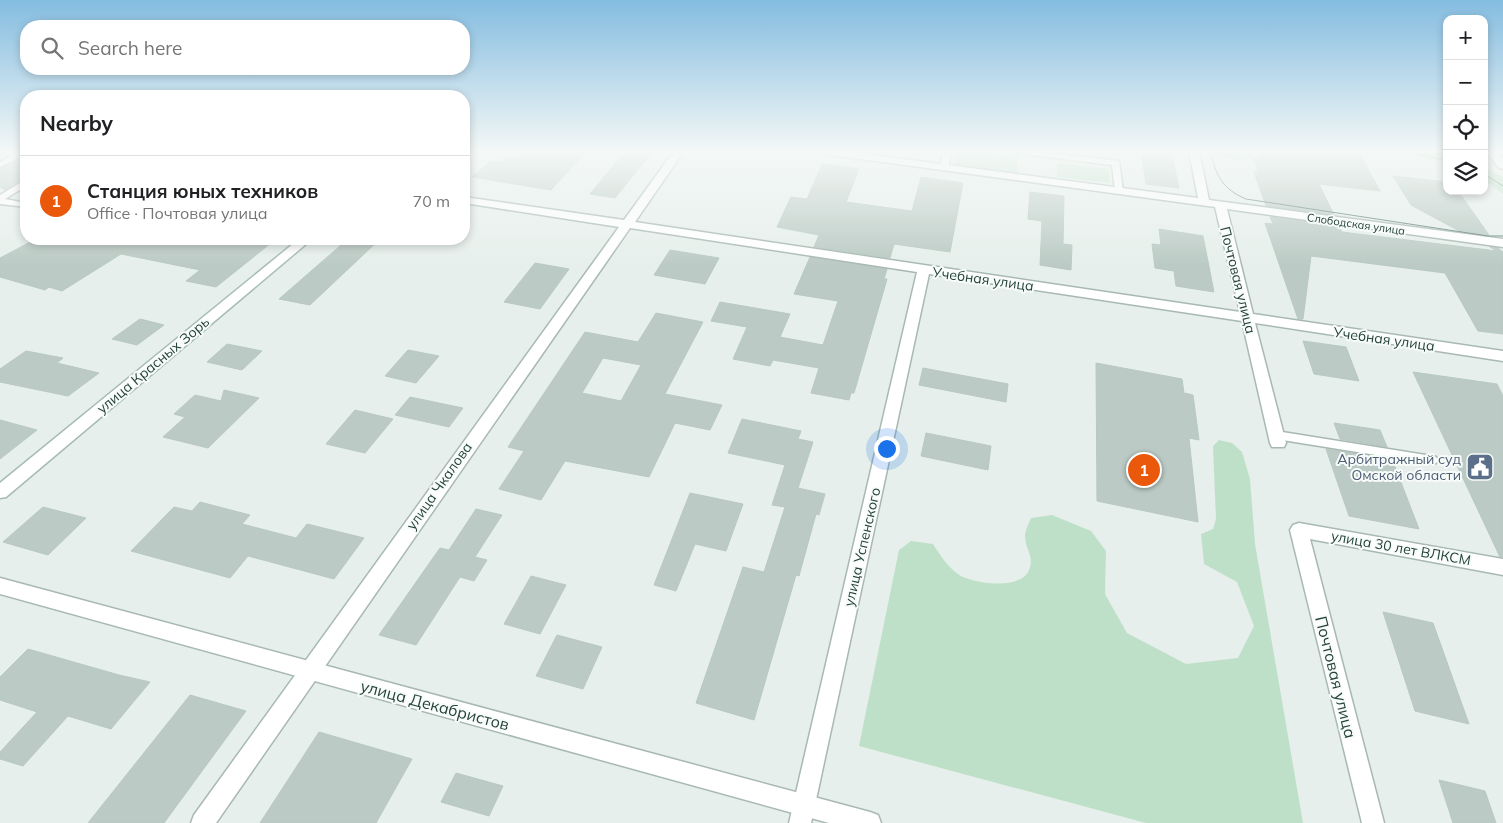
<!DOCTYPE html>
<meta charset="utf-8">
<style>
:root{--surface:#fff;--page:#f2f2f2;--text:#202124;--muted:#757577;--line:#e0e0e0;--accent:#ea580c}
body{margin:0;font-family:Mulish,sans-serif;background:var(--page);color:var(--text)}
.controls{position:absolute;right:15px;top:15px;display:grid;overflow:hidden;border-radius:10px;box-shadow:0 2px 8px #0003}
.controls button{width:45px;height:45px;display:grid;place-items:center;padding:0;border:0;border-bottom:1px solid var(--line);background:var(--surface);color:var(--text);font:25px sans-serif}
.you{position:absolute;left:886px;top:448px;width:18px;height:18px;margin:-12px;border:4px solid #fff;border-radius:50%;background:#1a73e8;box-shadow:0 0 0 8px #1a73e833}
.badge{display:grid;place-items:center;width:32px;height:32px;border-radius:50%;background:var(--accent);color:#fff;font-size:16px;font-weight:700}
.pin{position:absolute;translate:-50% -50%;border:2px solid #fff;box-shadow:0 1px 5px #0006}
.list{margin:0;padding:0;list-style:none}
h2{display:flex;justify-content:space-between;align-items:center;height:65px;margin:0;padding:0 20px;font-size:21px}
h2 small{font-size:16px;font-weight:400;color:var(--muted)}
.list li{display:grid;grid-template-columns:32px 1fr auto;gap:15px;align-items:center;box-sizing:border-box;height:90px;padding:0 20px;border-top:1px solid var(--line)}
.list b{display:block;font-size:19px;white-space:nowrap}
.list p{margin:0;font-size:16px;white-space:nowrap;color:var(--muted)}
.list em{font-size:16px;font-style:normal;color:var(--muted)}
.icon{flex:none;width:28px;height:28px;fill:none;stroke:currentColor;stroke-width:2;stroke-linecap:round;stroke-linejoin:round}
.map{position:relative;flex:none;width:1503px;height:823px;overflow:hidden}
.search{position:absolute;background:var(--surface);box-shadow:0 2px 8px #0003;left:20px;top:20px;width:450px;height:55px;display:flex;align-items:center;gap:12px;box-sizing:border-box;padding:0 18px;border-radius:20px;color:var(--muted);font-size:19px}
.panel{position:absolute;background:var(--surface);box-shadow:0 2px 8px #0003;left:20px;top:90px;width:450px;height:155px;border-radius:20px}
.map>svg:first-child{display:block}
</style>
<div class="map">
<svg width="1503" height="823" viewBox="0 0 1503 823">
<rect width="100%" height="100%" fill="#e6efeb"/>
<!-- green -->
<g fill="#bfe0c8">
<polygon points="957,151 1018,156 1017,173 954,165"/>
<path d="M1215,151H1255V154C1243,164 1229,160 1216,154Z"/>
<polygon points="1412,151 1434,151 1447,154 1447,163 1412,154"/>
<polygon points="1057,163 1109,169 1110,183 1057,177"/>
<polygon points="1484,167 1503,177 1503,194 1484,179"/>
<path d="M1219,440L1232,443L1242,452L1250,479L1255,544L1303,823H1146L859,746L899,550L911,541L933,544C940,555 950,570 961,576C977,584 1021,590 1029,570C1035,556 1025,550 1025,536C1025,531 1029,523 1031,518L1052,515L1091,531L1106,551L1105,594L1127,633L1186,664L1238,658L1254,626L1237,582L1204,564L1201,534L1213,529L1216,519L1213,446Z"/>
</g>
<!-- building -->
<g fill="#bbcac4" stroke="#b8c9c2" fill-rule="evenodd">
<polygon points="526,151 587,151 551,190 472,177 491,161 500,162 505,157 517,159"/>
<polygon points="625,151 653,151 615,198 590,194"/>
<polygon points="1141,151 1171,151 1179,188 1146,184"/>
<polygon points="1258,151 1334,151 1359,153 1380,191 1319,184 1334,215 1266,206 1254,172 1258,172 1254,157 1261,158"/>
<polygon points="24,157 26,158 26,179 5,190 0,187 0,169"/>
<polygon points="822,164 859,169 846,202 912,211 921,177 963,183 950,252 894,244 890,258 814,247 819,235 777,227 791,197 807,199"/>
<polygon points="1393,176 1447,182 1447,191 1458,191 1489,235 1461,232 1411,205"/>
<polygon points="1030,192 1064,196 1063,244 1072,245 1071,270 1040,265 1042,221 1028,219"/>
<polygon points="1270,217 1339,226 1342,232 1497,251 1490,247 1498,248 1503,252 1503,334 1478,331 1445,273 1311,256 1303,319 1298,319 1265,223 1273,224"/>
<polygon points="1159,229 1203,236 1214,292 1176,286 1174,271 1155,268 1152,244 1161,245"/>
<polygon points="36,239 276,239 216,287 186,281 200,270 121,254 62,291 49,287 45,290 0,277 0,258"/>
<polygon points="348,239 380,239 310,305 279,299"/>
<polygon points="670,250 719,258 705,284 654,275"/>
<polygon points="810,257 887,269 884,279 887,279 854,393 851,393 849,400 811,393 819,368 773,360 770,366 733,359 747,327 711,321 720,302 790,314 780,337 823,345 838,301 794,294"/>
<polygon points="535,263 569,269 540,309 504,302"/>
<path d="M656,313L703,322L665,394L722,405L710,430L675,423L649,477L565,461L541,500L499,489L524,451L508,447L585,332L638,342ZM603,358L641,365L621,401L582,393Z"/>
<polygon points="140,319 164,325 137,345 112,339"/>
<polygon points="1303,341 1346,347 1359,381 1314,374"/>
<polygon points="227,344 262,351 242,370 207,362"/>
<polygon points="408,350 439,356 416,383 385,376"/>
<polygon points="26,351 63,358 57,363 99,373 68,396 0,382 0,369"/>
<polygon points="1096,363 1182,379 1184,393 1193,395 1199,440 1189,438 1198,522 1097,501"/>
<polygon points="923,368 1008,384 1006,402 919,385"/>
<polygon points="1413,372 1497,384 1503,396 1503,557 1500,557"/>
<polygon points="224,390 259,398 208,448 163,437 185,417 174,414 195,395 221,401"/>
<polygon points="410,397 463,408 449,427 395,415"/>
<polygon points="355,410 393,419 365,453 326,444"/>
<polygon points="742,419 801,431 798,439 813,442 798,488 825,494 819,515 816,514 799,576 796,575 754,720 696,703 743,567 764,572 785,507 772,505 785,465 728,453"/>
<polygon points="0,420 37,430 0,459"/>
<polygon points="1334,423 1380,430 1387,447 1340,439"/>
<polygon points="926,433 991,446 988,470 921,456"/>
<polygon points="1326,449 1392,459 1419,529 1349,516"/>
<polygon points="690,493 743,504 726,551 695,544 676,591 654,585"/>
<polygon points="200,502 250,515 242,524 296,538 307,524 364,538 334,579 248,556 230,578 131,551 174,507 192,511"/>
<polygon points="43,507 86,518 48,555 3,542"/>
<polygon points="476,509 502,515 475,557 487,560 474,581 460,577 416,645 379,635 440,548 449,550"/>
<polygon points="531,576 566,585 540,634 504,624"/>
<polygon points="1383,612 1433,623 1469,724 1415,711"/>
<polygon points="557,635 602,647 583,689 536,676"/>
<polygon points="28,649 119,675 150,682 111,729 68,716 23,766 0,759 0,752 37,712 0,700 0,677"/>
<polygon points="190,695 246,711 164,823 88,823"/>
<polygon points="319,732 412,759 376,823 260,823"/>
<polygon points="456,773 503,786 489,816 441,802"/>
<polygon points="1439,780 1485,791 1496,823 1453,823"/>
</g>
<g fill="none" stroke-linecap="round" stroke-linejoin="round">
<!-- service casing -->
<g stroke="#a8b8b2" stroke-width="3">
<g id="service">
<polygon points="21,151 26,151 26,154 0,167 0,162"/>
<polygon points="944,151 952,151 948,167 944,169 940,167"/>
<polygon points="1011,151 1031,151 1119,161 1123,191 1119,193 1115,191 1112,165 1015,153"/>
<polygon points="23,181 26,181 26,186 5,199 26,203 26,207 0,204 0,195"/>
<polygon points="1276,431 1432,456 1436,457 1438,460 1436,463 1432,464 1276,439 1272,438 1270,435 1272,432"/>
</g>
</g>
<!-- minor casing -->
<g stroke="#a8b8b2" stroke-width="3">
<g id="minor">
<polygon points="674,151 684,151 635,222 1240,312 1215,207 823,154 818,151 843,151 1198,198 1189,151 1199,151 1209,200 1503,239 1503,247 1227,209 1253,314 1503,351 1503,361 1255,323 1286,443 1284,447 1272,447 1270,443 1242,321 929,274 811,823 789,823 917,272 630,228 216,823 191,823 194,815 619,227 464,203 464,197 624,220"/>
<polygon points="1299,523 1503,559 1503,575 1310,539 1384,823 1362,823 1290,530 1293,525"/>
</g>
</g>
<!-- tertiary casing -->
<g stroke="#a8b8b2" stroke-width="3">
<polygon id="tertiary" points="0,578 870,812 878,815 881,823 829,823 0,594"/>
</g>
<!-- secondary casing -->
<g stroke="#a4bbb3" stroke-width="3">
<g id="secondary">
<polygon points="1486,151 1496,151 1503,159 1503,169 1499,168"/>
<polygon points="299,239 312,239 6,497 0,498 0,483"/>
</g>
</g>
<!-- service -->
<use href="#service" fill="#fff" fill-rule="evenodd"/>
<!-- minor -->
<use href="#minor" fill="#fff" fill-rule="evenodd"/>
<!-- tertiary -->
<use href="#tertiary" fill="#fff" fill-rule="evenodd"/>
<!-- secondary -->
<use href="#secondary" fill="#fff" fill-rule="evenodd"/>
<!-- tram -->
<g stroke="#5f7d75" stroke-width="1">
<path d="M1210,151C1216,175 1222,189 1246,199L1488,236H1503"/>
<polyline points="1405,151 1447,161"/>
<polyline points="1484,174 1503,186"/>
</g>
</g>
<!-- sky -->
<linearGradient id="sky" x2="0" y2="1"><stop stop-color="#84bce0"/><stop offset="0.57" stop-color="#f4f8f6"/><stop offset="1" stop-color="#f4f8f6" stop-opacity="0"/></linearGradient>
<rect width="1503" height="266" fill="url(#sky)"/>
<!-- icons -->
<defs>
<g id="civic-square" transform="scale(1.4375)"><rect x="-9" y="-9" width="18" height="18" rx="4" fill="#5c6f8a" stroke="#f7fbf9"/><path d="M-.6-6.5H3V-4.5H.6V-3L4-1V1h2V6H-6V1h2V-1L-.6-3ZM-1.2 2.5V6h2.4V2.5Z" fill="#fff"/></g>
</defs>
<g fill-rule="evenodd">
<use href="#civic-square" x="1480" y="467"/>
</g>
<g text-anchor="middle" stroke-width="4" stroke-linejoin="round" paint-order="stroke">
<!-- far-street labels -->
<g font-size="11" fill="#24423a" stroke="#f7fbf9">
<text transform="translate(1356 224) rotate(8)" y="4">Слободская улица</text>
</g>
<!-- street labels -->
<g font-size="14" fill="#24423a" stroke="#f7fbf9">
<text transform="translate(983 279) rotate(8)" y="5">Учебная улица</text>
<text transform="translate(1238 280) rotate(76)" y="5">Почтовая улица</text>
<text transform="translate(1384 339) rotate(8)" y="5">Учебная улица</text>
<text transform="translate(153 365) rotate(-40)" y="5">улица Красных Зорь</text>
<text transform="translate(439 486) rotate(-55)" y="5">улица Чкалова</text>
<text transform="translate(862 547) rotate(-77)" y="5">улица Успенского</text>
<text transform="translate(1401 548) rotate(10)" y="5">улица 30 лет ВЛКСМ</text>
</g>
<!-- service labels -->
<g font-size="14" fill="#4e5e75" stroke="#f7fbf9" text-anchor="end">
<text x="1461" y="464">Арбитражный суд<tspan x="1461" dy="16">Омской области</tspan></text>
</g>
<!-- near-street labels -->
<g font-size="16" fill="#24423a" stroke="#f7fbf9">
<text transform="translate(1336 677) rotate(76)" y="6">Почтовая улица</text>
<text transform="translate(435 705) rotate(15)" y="6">улица Декабристов</text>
</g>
</g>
</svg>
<div class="controls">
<button>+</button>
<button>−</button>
<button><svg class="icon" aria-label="locate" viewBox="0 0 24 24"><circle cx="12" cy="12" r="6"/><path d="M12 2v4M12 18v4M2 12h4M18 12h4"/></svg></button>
<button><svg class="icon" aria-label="layers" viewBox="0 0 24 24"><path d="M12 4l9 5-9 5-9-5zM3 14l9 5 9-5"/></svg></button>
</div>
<div class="you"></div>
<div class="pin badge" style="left:1144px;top:470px">1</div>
<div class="search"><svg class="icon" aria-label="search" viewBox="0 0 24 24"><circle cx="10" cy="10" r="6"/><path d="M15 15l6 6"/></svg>Search here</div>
<section class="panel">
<h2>Nearby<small></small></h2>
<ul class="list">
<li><span class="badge">1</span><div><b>Станция юных техников</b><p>Office · Почтовая улица</p></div><em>70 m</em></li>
</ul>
</section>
</div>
